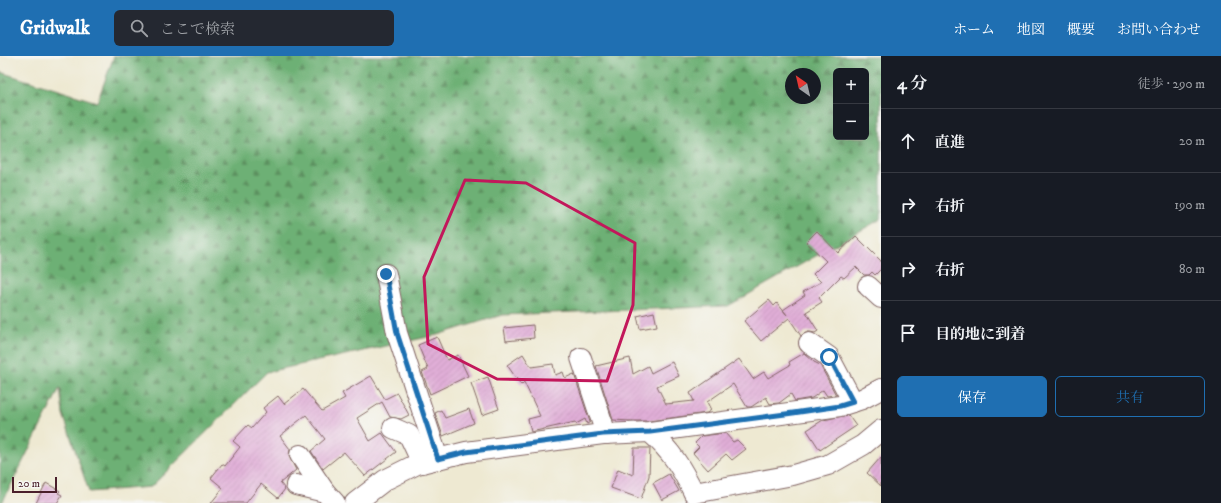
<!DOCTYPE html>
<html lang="ja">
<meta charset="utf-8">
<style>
:root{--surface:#171b24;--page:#242831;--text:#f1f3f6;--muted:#9ea1a6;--line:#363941;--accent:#1f6fb2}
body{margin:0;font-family:"IM FELL DW Pica","Noto Serif JP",serif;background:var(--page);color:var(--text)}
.controls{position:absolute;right:12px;top:12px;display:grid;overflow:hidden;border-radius:6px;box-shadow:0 4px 16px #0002}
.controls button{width:36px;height:36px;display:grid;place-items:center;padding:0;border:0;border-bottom:1px solid var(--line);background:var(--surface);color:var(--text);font:20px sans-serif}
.compass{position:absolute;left:785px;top:12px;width:36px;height:36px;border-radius:50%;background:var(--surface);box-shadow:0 4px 16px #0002;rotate:326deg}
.scale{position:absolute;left:12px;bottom:10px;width:45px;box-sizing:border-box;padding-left:4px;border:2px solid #4a1f2b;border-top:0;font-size:11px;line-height:14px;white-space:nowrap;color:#4a1f2b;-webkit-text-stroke:3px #f6f6f2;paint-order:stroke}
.stop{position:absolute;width:12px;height:12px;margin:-9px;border:3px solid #1f6fb2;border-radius:50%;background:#fff}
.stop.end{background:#1f6fb2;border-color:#fff;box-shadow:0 1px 4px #0008}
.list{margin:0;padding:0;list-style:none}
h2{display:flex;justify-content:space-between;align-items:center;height:52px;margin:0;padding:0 16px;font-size:17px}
h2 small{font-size:13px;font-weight:400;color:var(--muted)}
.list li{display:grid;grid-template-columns:26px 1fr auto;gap:12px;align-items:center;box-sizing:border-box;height:64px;padding:0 16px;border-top:1px solid var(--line)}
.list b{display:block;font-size:15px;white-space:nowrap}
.list em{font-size:13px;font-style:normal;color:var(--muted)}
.actions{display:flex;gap:8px;padding:12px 16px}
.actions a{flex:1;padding:9px 0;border:1px solid var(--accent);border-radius:6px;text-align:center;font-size:14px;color:var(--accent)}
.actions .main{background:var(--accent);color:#fff}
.icon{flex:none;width:22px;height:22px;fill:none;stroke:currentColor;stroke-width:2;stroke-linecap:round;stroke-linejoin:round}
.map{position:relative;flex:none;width:881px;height:447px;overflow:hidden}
header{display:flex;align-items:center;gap:24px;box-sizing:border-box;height:56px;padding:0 20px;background:var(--accent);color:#fff}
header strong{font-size:19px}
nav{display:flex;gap:22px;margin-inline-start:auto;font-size:14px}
.search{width:280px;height:36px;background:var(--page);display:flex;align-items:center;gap:10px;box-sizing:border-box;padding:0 14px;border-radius:6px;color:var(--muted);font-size:15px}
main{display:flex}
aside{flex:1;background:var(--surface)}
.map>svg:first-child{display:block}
</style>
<header>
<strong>Gridwalk</strong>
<div class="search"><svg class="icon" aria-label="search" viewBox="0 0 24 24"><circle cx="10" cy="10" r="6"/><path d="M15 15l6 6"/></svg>ここで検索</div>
<nav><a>ホーム</a><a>地図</a><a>概要</a><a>お問い合わせ</a></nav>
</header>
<main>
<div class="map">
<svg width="881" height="447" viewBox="0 0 881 447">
<defs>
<pattern id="forest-firs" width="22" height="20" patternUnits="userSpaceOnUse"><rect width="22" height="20" fill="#6db074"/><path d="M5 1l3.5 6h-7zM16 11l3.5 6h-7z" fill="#5c8f5f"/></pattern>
<pattern id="building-hatch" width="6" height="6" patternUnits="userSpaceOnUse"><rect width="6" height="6" fill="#e0aed7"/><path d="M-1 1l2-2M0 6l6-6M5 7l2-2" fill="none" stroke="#c295b9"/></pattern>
</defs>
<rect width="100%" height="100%" fill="#f6f6f2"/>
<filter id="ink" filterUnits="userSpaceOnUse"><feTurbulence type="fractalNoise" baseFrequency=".025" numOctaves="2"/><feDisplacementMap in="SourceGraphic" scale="8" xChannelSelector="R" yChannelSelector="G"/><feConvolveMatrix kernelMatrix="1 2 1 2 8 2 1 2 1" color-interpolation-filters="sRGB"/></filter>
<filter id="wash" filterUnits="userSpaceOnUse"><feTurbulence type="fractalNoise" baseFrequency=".012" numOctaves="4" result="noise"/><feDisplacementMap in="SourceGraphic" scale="16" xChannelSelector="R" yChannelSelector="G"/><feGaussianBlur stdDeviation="0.9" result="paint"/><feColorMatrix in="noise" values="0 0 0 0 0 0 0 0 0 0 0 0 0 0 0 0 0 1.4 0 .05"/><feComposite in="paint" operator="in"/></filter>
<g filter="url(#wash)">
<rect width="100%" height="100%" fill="#eee9d2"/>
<!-- forest -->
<path fill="url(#forest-firs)" stroke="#5c6850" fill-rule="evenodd" d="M114,0H881V163L728,250L502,259L437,279L267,316L151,431L89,436L63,358L60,332L2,447H0V16L97,46ZM836,15H866V81H836ZM791,18H815V42H791Z"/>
<g id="blocks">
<!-- building -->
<g fill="url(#building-hatch)">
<polygon points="817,175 838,197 856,180 881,205 881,213 875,219 872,216 869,219 864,219 856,211 844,222 841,220 819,242 822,246 806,256 818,275 815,277 810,276 805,276 801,280 789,262 761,285 744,265 769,244 774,250 777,247 787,259 783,254 805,239 803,236 821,226 813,218 826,205 806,186"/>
<polygon points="654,256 657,270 640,273 637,260"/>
<polygon points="533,269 534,282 506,285 504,272"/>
<polygon points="437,281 447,304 458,299 468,320 430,338 422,316 428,313 418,289"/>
<polygon points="804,297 814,306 820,309 836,339 827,340 823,334 812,342 795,345 791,338 779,347 770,348 766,341 751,351 747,351 733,328 707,346 711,354 707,357 649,365 630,365 613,364 596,310 630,302 633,318 648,310 651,317 672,306 679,320 657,330 666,348 694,345 690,337 739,303 753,323 764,316 768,322 790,309 789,306"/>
<polygon points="523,298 531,311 553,308 555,319 563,316 565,322 574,318 590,366 587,368 585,363 576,368 575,366 531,376 528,363 540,360 524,326 521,329 507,309"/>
<polygon points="371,320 385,343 397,337 409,359 401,363 390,361 382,346 357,362 370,385 382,377 396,396 365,420 344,396 323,413 311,395 325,383 306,359 280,380 290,393 289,400 296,414 280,427 285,433 278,442 261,428 246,447 211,447 223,432 211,422 222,408 225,410 240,391 233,385 248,369 252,372 266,356 263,352 278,340 284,348 303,333 322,355 345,342 342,337"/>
<polygon points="488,321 499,353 482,359 471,327"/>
<polygon points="469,353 474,367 443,380 435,357 441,354 445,362"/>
<polygon points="848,359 856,370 820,394 807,374 823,364"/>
<polygon points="725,377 733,386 737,384 746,393 732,404 726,398 708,414 693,397 699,391 695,387 702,380"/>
<polygon points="634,392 650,392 649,420 641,443 611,432 618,413 633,419"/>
<polygon points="881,401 881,430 867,417"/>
<polygon points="669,418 679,435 662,444 653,427"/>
<polygon points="46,427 60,435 58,437 62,439 57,447 36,447"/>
</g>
</g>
</g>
<g filter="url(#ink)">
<use href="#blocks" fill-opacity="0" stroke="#836665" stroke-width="1"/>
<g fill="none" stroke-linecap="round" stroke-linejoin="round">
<!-- minor casing -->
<g stroke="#836665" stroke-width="22">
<g id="minor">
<polyline points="386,218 397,277 438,403"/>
<polyline points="868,230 881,242"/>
<polyline points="809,287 829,301 853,346"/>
<polyline points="581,302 606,378"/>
<polyline points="393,372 409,379 422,407"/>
<path d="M650,376C672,396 681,411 694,437"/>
<polyline points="300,399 325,436"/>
<polyline points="296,429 325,436 335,447"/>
<polyline points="694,437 793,419 828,409 863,389 881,374"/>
<polyline points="355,447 385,424 417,408 466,396 603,378 650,376 840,350 862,343 881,333"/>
</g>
</g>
<!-- minor -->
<use href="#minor" stroke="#fff" stroke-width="20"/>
</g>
</g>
<g fill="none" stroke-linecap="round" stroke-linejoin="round" filter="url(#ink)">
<!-- route -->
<polyline stroke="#1f6fb2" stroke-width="5" points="386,218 397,277 438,403 466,396 603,378 650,376 793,357 840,350 853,346 829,301"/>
</g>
<!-- marked area -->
<path fill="none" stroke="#c2185b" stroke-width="3" stroke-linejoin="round" d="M465,124L526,127L635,187L633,249L607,325L497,323L428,288L424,221Z"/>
</svg>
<div class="controls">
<button>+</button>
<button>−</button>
</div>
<svg class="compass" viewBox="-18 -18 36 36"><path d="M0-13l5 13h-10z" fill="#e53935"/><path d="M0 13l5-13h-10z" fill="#9ea1a6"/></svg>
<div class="scale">20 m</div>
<div class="stop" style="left:829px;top:301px"></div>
<div class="stop end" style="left:386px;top:218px"></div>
</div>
<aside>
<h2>4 分<small>徒歩 · 290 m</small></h2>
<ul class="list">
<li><svg class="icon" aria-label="ahead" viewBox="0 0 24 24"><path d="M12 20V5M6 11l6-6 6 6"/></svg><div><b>直進</b></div><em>20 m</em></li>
<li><svg class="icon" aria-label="right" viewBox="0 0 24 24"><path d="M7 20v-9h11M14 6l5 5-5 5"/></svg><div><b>右折</b></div><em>190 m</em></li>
<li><svg class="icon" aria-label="right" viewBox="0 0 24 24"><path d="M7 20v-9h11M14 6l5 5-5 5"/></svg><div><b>右折</b></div><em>80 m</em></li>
<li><svg class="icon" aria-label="arrive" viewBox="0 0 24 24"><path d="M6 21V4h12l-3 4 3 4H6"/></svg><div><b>目的地に到着</b></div></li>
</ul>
<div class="actions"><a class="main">保存</a><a>共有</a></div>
</aside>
</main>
